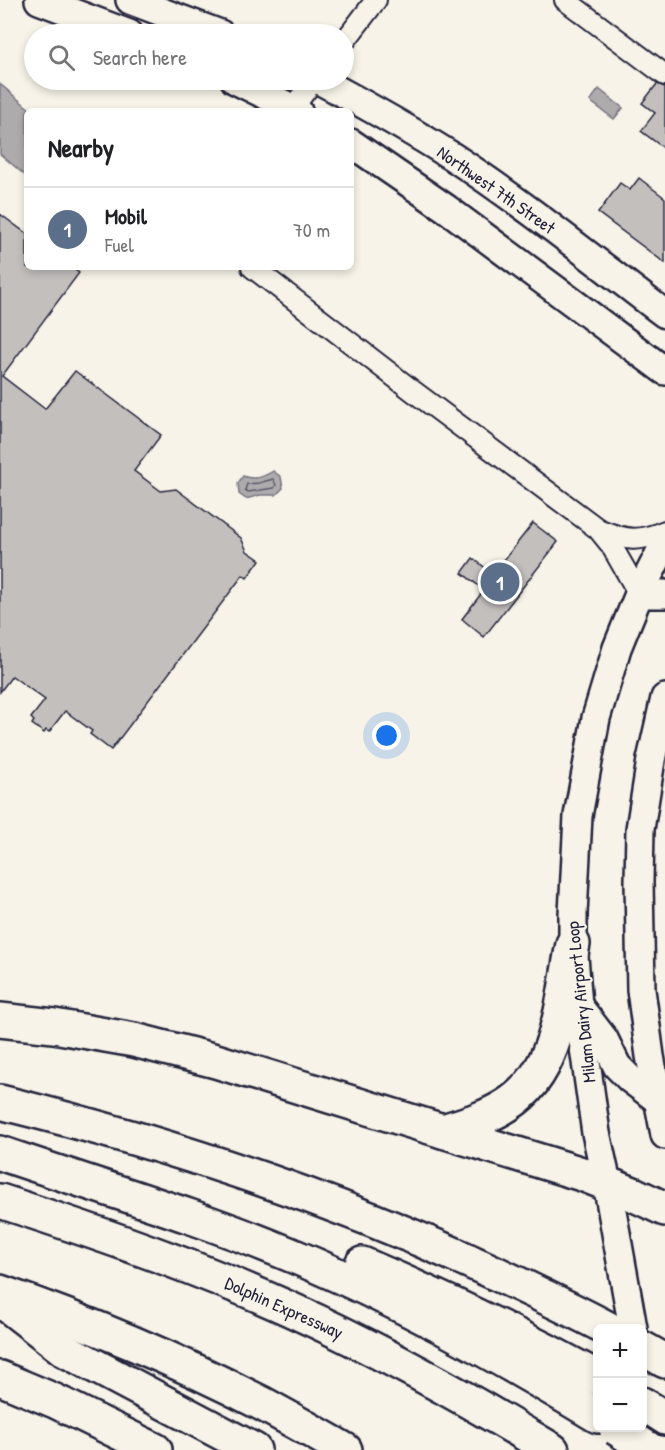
<!DOCTYPE html>
<meta charset="utf-8">
<style>
:root{--surface:#fff;--page:#f6f6f6;--text:#202124;--muted:#757577;--line:#e0e0e0;--accent:#d1495b}
body{margin:0;font-family:"Patrick Hand",sans-serif;background:var(--page);color:var(--text)}
.controls{position:absolute;right:18px;bottom:18px;display:grid;overflow:hidden;border-radius:9px;box-shadow:0 3px 9px #0003}
.controls button{width:54px;height:54px;display:grid;place-items:center;padding:0;border:0;border-bottom:2px solid var(--line);background:var(--surface);color:var(--text);font:30px sans-serif}
.you{position:absolute;left:387px;top:736px;width:21px;height:21px;margin:-15px;border:4px solid #fff;border-radius:50%;background:#1a73e8;box-shadow:0 0 0 9px #1a73e833}
.badge{display:grid;place-items:center;width:39px;height:39px;border-radius:50%;background:var(--accent);color:#fff;font-size:20px;font-weight:700}
.pin{position:absolute;translate:-50% -50%;border:3px solid #fff;box-shadow:0 2px 6px #0006}
.list{margin:0;padding:0;list-style:none}
h2{display:flex;justify-content:space-between;align-items:center;height:78px;margin:0;padding:0 24px;font-size:26px}
h2 small{font-size:20px;font-weight:400;color:var(--muted)}
.list li{display:grid;grid-template-columns:39px 1fr auto;gap:18px;align-items:center;box-sizing:border-box;height:84px;padding:0 24px;border-top:2px solid var(--line)}
.list b{display:block;font-size:22px;white-space:nowrap}
.list p{margin:0;font-size:20px;white-space:nowrap;color:var(--muted)}
.list em{font-size:20px;font-style:normal;color:var(--muted)}
.icon{flex:none;width:33px;height:33px;fill:none;stroke:currentColor;stroke-width:2;stroke-linecap:round;stroke-linejoin:round}
.map{position:relative;flex:none;width:665px;height:1450px;overflow:hidden}
.search{position:absolute;background:var(--surface);box-shadow:0 3px 9px #0003;left:24px;top:24px;width:330px;height:66px;display:flex;align-items:center;gap:15px;box-sizing:border-box;padding:0 21px;border-radius:33px;color:var(--muted);font-size:22px}
.panel{position:absolute;background:var(--surface);box-shadow:0 3px 9px #0003;left:24px;top:108px;width:330px;height:162px;border-radius:9px}
.map>svg:first-child{display:block}
</style>
<div class="map">
<svg width="665" height="1450" viewBox="0 0 665 1450">
<rect width="100%" height="100%" fill="#f7f3e8"/>
<filter id="ink" filterUnits="userSpaceOnUse"><feTurbulence type="fractalNoise" baseFrequency=".0167" numOctaves="2"/><feDisplacementMap in="SourceGraphic" scale="12" xChannelSelector="R" yChannelSelector="G"/><feConvolveMatrix kernelMatrix="1 2 1 2 8 2 1 2 1" color-interpolation-filters="sRGB"/></filter>
<g filter="url(#ink)">
<!-- water -->
<g fill="#aeabad" stroke="#76747f" stroke-width="1.5">
<polygon points="0,84 32,111 27,111 27,177 0,154"/>
<polygon points="599,89 623,108 614,119 590,101"/>
<path d="M273,471L281,477L283,488L276,495H260L246,499L239,494L238,483L243,476C253,480 264,477 273,471Z"/>
</g>
<g fill="none" stroke-linecap="round" stroke-linejoin="round">
<!-- shore -->
<polygon stroke="#5a5969" stroke-width="1.5" points="273,479 276,485 274,488 248,492 245,490 247,484 259,483"/>
</g>
<!-- building -->
<g fill="#c2bfbd" stroke="#22223b" stroke-width="1.5">
<polygon points="657,84 665,87 665,149 641,131 655,113 642,103"/>
<polygon points="639,178 665,198 665,263 598,213 620,183 630,190"/>
<polygon points="0,214 27,234 27,267 71,267 79,273 2,376 45,409 75,371 161,435 134,471 161,491 176,489 241,538 247,551 260,560 247,578 243,575 111,750 90,734 92,731 65,711 49,732 46,730 44,733 32,724 34,721 31,718 45,700 12,676 0,692"/>
<polygon points="533,523 558,542 484,637 462,619 484,590 462,573 473,558 493,574"/>
</g>
<g fill="none" stroke-linecap="round" stroke-linejoin="round">
<!-- minor casing -->
<g stroke="#22223b" stroke-width="24">
<g id="minor">
<polyline points="565,0 665,75"/>
<polyline points="344,42 376,0"/>
<polyline points="290,111 314,80"/>
<polyline points="252,267 413,391 598,529 611,545 639,594"/>
<path d="M600,530C628,541 638,542 665,531"/>
</g>
</g>
<!-- secondary casing -->
<g stroke="#22223b" stroke-width="32">
<g id="secondary">
<polyline points="39,0 129,34"/>
<polyline points="130,0 220,34"/>
<polyline points="235,80 298,111"/>
<path d="M319,80C364,104 409,129 453,157C526,205 595,261 665,314"/>
<polyline points="351,143 447,209 665,371"/>
<polyline points="639,594 665,594"/>
<polyline points="665,698 651,760 640,829 639,882 641,990 650,1056 665,1135"/>
<polyline points="580,1008 604,1039 617,1066 630,1079 658,1100"/>
<polyline points="633,1328 607,1183 596,1133 578,1005 573,944 573,914 578,816 596,718 617,648 639,594 665,543"/>
</g>
</g>
<!-- motorway casing -->
<g stroke="#22223b" stroke-width="38">
<g id="motorway">
<polyline points="0,1020 54,1026 134,1040 216,1061 582,1174 633,1194 665,1209"/>
<path d="M0,1102C170,1144 334,1198 493,1272C531,1290 569,1308 607,1328"/>
<path d="M443,1131C465,1124 487,1118 507,1105C560,1072 562,999 573,944"/>
<path d="M0,1153C99,1187 199,1216 296,1257C401,1301 500,1357 598,1416"/>
<path d="M0,1201C108,1236 215,1273 318,1322C398,1360 476,1404 552,1450"/>
<path d="M362,1264C442,1298 521,1336 598,1378"/>
<path d="M0,1292C89,1323 177,1360 261,1403C289,1418 317,1434 345,1450"/>
<polyline points="6,1304 65,1350 254,1450"/>
<polyline points="642,1348 665,1361"/>
<polyline points="0,1378 55,1401 155,1450"/>
<polyline points="642,1404 665,1418"/>
</g>
</g>
<!-- minor -->
<use href="#minor" stroke="#f7f3e8" stroke-width="20"/>
<!-- secondary -->
<use href="#secondary" stroke="#f7f3e8" stroke-width="27"/>
<!-- motorway -->
<use href="#motorway" stroke="#f7f3e8" stroke-width="33"/>
<!-- motorway-bridge casing -->
<g stroke="#22223b" stroke-width="38" stroke-linecap="butt">
<polyline id="motorway-bridge" points="616,1428 650,1450"/>
</g>
<!-- motorway-bridge -->
<use href="#motorway-bridge" stroke="#f7f3e8" stroke-width="33"/>
</g>
</g>
<g text-anchor="middle" stroke-width="4.5" stroke-linejoin="round" paint-order="stroke">
<!-- street labels -->
<g font-size="18" fill="#22223b" stroke="#f7f3e8">
<text transform="translate(496 190) rotate(35)" y="6">Northwest 7th Street</text>
<text transform="translate(581 1002) rotate(-96)" y="6">Milam Dairy Airport Loop</text>
<text transform="translate(284 1308) rotate(24)" y="6">Dolphin Expressway</text>
</g>
</g>
</svg>
<div class="controls">
<button>+</button>
<button>−</button>
</div>
<div class="you"></div>
<div class="pin badge" style="left:500px;top:582px;background:#5c6f8a">1</div>
<div class="search"><svg class="icon" aria-label="search" viewBox="0 0 24 24"><circle cx="10" cy="10" r="6"/><path d="M15 15l6 6"/></svg>Search here</div>
<section class="panel">
<h2>Nearby<small></small></h2>
<ul class="list">
<li><span class="badge" style="background:#5c6f8a">1</span><div><b>Mobil</b><p>Fuel</p></div><em>70 m</em></li>
</ul>
</section>
</div>
